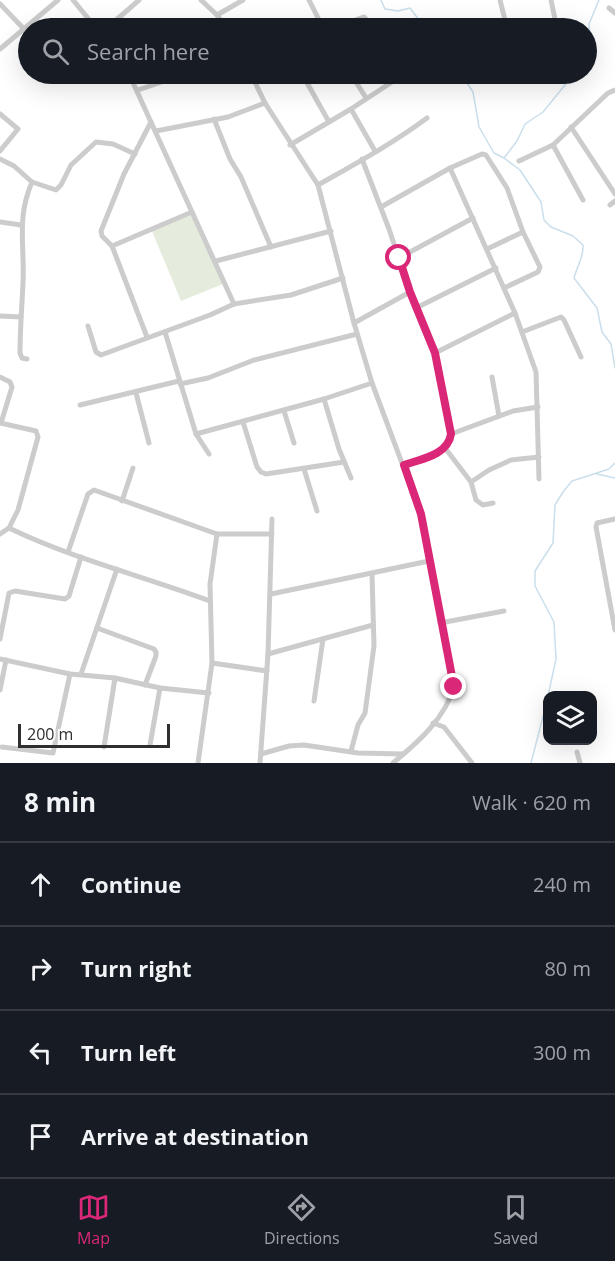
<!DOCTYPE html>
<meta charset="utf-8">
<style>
:root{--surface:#171b24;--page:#242831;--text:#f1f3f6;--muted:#9ea1a6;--line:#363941;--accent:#db2777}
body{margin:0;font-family:"Open Sans",sans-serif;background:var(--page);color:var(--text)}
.controls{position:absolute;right:18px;bottom:18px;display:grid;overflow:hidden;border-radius:12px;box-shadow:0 6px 24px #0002}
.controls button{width:54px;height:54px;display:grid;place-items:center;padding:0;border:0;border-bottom:2px solid var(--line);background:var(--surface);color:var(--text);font:30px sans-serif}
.scale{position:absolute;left:18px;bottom:15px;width:152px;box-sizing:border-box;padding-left:6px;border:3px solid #2f2f2f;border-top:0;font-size:16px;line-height:21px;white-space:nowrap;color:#2f2f2f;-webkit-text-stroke:4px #fff;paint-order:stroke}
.stop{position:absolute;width:18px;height:18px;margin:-14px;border:4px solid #db2777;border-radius:50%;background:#fff}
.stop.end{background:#db2777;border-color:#fff;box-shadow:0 2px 6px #0008}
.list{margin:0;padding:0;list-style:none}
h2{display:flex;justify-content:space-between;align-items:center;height:78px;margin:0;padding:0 24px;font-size:26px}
h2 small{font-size:20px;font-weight:400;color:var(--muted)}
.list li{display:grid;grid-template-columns:39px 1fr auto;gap:18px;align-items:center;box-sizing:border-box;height:84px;padding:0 24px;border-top:2px solid var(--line)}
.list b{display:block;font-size:22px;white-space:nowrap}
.list em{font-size:20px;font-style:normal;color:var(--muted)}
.icon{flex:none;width:33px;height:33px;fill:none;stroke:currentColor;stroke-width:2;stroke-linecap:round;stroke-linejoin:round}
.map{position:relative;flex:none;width:615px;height:763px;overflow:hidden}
.search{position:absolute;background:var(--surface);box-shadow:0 6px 24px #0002;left:18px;right:18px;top:18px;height:66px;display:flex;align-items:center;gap:15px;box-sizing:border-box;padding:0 21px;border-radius:33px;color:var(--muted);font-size:22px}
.sheet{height:414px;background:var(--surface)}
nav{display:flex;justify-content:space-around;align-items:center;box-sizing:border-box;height:84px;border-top:2px solid var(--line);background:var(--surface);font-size:16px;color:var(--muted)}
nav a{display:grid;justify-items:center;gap:3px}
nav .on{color:var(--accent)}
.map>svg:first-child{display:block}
</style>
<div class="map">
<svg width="615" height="763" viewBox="0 0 615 763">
<rect width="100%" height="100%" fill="#fff"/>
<!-- green -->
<polygon fill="#e5ecdd" points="194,214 223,284 181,301 152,231"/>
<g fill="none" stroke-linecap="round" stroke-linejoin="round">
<!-- stream -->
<g stroke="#cadfec" stroke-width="1.5">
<polyline points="381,0 385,9 398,11 410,8 425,28"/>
<polyline points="586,63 592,55 589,24 599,0"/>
<path d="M461,74L473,92L479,127L494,153L504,158L520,170L541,202L544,220L551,227L573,236L583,245C584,257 577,266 574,278L597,308L602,332L611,344L615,368"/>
<polyline points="504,158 517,141 525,124 543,112 569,80 576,74"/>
<polyline points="597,474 615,478"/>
<polyline points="548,696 556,659 554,622 535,586 535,571 553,543 555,505 563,492 572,481 609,469 615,463"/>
<polyline points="531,763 548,697"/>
</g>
<!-- minor -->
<g stroke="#ccc" stroke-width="5">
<polyline points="73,0 96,28"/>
<polyline points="201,0 217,15 226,28"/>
<polyline points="309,0 323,28"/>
<polyline points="500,0 507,28"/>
<polyline points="0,4 24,29"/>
<polyline points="609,8 615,13"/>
<polyline points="217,15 243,0"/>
<polyline points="93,26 110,24"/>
<polyline points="107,28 139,0"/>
<polyline points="305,28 319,21"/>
<polyline points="340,28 358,19 364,17 374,28"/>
<polyline points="526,28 554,22 555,19 551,0"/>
<polyline points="0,49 58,0"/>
<polyline points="129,74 234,304"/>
<path d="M251,74L265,103L318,185L354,323L372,383L421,514L454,686C446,718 417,743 393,763"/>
<polyline points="302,74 329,122"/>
<polyline points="351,74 366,98"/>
<polyline points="138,90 185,74"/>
<polyline points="351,109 375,151"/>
<polyline points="0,114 18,129 0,151"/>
<polyline points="214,119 230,159 241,177 271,247"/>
<polyline points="571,127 615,194"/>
<polyline points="156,131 228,117 265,103"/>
<polyline points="290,145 351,109 404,74"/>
<polyline points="0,159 14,166 32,182 56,190 61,185 71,165 96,142 113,144 135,154"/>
<path d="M362,159L389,229L410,292L435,353L451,434C448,455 421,460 404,465"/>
<polyline points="519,161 553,145"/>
<polyline points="450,168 515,313 536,372 539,479"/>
<path d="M318,185C355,164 392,144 427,118"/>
<polyline points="583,200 553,145 608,93 615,90"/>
<polyline points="610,205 615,201"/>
<polyline points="381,207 450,168 482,154 486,155 507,188 523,232 540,267 538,272 504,288"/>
<polyline points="0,222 21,225"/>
<polyline points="112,246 192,212"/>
<polyline points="487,249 523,232"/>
<polyline points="399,258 473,218"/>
<polyline points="216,261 331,231"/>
<polyline points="416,308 496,268"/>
<polyline points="0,316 21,317"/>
<polyline points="354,323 410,292"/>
<polyline points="88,326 96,352 101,355 210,315 234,304 291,295 343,278"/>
<polyline points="165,332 196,434 209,454"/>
<polyline points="522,332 561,317 564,320 581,357"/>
<polyline points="147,337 112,246 102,236 101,231 124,174 151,122"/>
<polyline points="435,353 515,313"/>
<path d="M27,359L22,358L20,353C20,329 22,306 23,283C25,246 16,219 32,182"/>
<polyline points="0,377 10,382 12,387 1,423"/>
<polyline points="492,377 499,416"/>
<polyline points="180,384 208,378 254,360 357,334"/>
<polyline points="136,393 149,443"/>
<polyline points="324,399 339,449 351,478"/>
<polyline points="80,405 179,381"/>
<polyline points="284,411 294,443"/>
<polyline points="243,422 257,467 261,472 266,474 344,462"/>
<polyline points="0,423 36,431 38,437 18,510 9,528 0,534"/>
<polyline points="196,434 324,399 372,383"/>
<polyline points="451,434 513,411 538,407"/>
<polyline points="445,448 471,482 489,470 511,460 539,457"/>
<polyline points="304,469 317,511"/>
<polyline points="471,482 476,500 483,505 493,503"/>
<polyline points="122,501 133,468"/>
<polyline points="615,519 597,523 596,527 615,630"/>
<path d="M9,528C73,559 143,576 210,601"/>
<polyline points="68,552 88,494 94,490 217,534 272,534"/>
<polyline points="271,594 429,561"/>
<polyline points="440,623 504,611"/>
<polyline points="97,628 154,649 156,652 156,656 145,685"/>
<polyline points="0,639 9,593 15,591 65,599 69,596 81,557"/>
<polyline points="268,654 373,625"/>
<polyline points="0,659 70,674 115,678 160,688 209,693"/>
<polyline points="212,663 267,671"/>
<polyline points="81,674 117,569"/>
<polyline points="0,690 6,660"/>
<polyline points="314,701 323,639"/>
<polyline points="433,723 444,727 472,763"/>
<polyline points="150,745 160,688"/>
<polyline points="2,747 53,753 70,674"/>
<polyline points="104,747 115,678"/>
<polyline points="351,751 358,725 365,713 374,646 372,574"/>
<polyline points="577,752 580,763"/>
<polyline points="261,754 289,746 304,745 358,753 403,754"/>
<polyline points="198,763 212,663 210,584 217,534"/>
<polyline points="260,763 268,654 272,519"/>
</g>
</g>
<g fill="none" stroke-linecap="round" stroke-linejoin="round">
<!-- route -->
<path stroke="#db2777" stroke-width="8" d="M399,258L410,292L435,353L451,434C448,455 421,459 404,465L421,514L454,687"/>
</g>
</svg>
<div class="controls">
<button><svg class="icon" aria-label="layers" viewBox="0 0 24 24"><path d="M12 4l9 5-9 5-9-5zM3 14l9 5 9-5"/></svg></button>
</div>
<div class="scale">200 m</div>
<div class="stop" style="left:399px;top:258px"></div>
<div class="stop end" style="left:454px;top:687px"></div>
<div class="search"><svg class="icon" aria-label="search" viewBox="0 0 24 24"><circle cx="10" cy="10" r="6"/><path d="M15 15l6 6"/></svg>Search here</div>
</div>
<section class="sheet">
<h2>8 min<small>Walk · 620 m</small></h2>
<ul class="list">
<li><svg class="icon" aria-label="ahead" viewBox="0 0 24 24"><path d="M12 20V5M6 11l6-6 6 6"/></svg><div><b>Continue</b></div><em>240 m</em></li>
<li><svg class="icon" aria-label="right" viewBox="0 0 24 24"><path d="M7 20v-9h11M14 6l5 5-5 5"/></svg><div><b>Turn right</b></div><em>80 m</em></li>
<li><svg class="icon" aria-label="left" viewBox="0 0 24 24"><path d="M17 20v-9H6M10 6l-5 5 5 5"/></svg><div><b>Turn left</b></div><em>300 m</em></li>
<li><svg class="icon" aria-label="arrive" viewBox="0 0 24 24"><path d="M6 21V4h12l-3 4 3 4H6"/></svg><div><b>Arrive at destination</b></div></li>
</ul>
</section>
<nav>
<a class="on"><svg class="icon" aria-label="map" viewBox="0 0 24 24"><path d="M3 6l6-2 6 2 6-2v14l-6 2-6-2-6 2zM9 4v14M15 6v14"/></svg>Map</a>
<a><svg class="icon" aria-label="directions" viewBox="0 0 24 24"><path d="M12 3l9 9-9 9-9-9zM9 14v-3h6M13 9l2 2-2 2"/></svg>Directions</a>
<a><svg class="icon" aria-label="saved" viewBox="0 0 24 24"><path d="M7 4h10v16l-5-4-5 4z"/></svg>Saved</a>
</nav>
